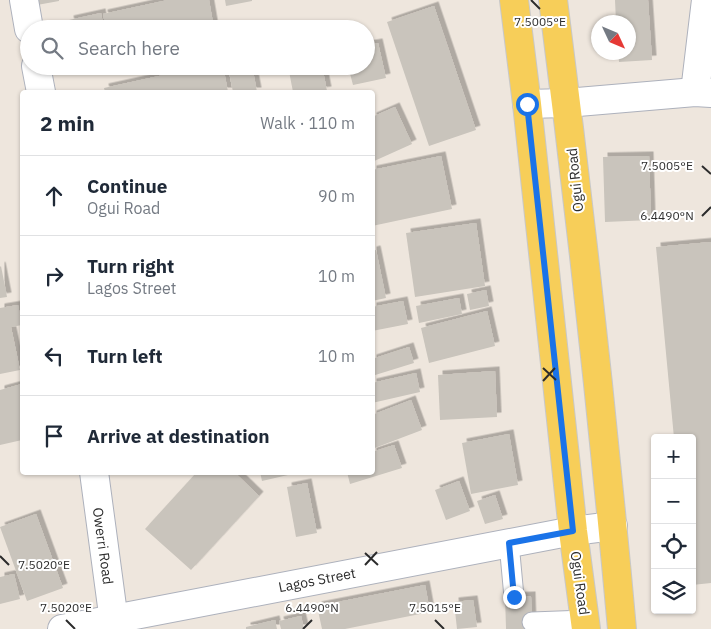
<!DOCTYPE html>
<meta charset="utf-8">
<style>
:root{--surface:#fff;--page:#f2f2f3;--text:#1f2937;--muted:#747a83;--line:#e0e1e3}
body{margin:0;font-family:"IBM Plex Sans",sans-serif;background:var(--page);color:var(--text)}
.controls{position:absolute;right:15px;bottom:15px;display:grid;overflow:hidden;border-radius:5px;box-shadow:0 1px 4px #0004}
.controls button{width:45px;height:45px;display:grid;place-items:center;padding:0;border:0;border-bottom:1px solid var(--line);background:var(--surface);color:var(--text);font:25px sans-serif}
.compass{position:absolute;left:591px;top:15px;width:45px;height:45px;border-radius:50%;background:var(--surface);box-shadow:0 1px 4px #0004;rotate:134deg}
.stop{position:absolute;width:15px;height:15px;margin:-11px;border:4px solid #1a73e8;border-radius:50%;background:#fff}
.stop.end{background:#1a73e8;border-color:#fff;box-shadow:0 1px 5px #0008}
.list{margin:0;padding:0;list-style:none}
h2{display:flex;justify-content:space-between;align-items:center;height:65px;margin:0;padding:0 20px;font-size:21px}
h2 small{font-size:16px;font-weight:400;color:var(--muted)}
.list li{display:grid;grid-template-columns:32px 1fr auto;gap:15px;align-items:center;box-sizing:border-box;height:80px;padding:0 20px;border-top:1px solid var(--line)}
.list b{display:block;font-size:19px;white-space:nowrap}
.list p{margin:0;font-size:16px;white-space:nowrap;color:var(--muted)}
.list em{font-size:16px;font-style:normal;color:var(--muted)}
.icon{flex:none;width:28px;height:28px;fill:none;stroke:currentColor;stroke-width:2;stroke-linecap:round;stroke-linejoin:round}
.map{position:relative;flex:none;width:711px;height:629px;overflow:hidden}
.search{position:absolute;background:var(--surface);box-shadow:0 1px 4px #0004;left:20px;top:20px;width:355px;height:55px;display:flex;align-items:center;gap:12px;box-sizing:border-box;padding:0 18px;border-radius:28px;color:var(--muted);font-size:19px}
.panel{position:absolute;background:var(--surface);box-shadow:0 1px 4px #0004;left:20px;top:90px;width:355px;height:385px;border-radius:5px}
.map>svg:first-child{display:block}
</style>
<div class="map">
<svg width="711" height="629" viewBox="0 0 711 629">
<defs>
<filter id="shadow"><feDropShadow dx="4.5" dy="-4.5" stdDeviation="0" flood-color="#0004"/></filter>
</defs>
<rect width="100%" height="100%" fill="#eee6dd"/>
<!-- building -->
<g fill="#c9c4bc" filter="url(#shadow)">
<polygon points="36,0 59,0 59,1 37,5"/>
<polygon points="168,0 209,0 214,29 106,29 103,14"/>
<polygon points="225,0 252,0 252,1 226,6"/>
<polygon points="615,0 648,0 652,60 619,62 618,52 628,52 628,22 616,22"/>
<polygon points="434,6 476,130 429,146 387,22"/>
<polygon points="101,13 104,29 71,29 69,20"/>
<polygon points="378,43 386,78 353,85 348,66 366,66 366,45"/>
<polygon points="205,66 223,66 228,92 105,92 104,88"/>
<polygon points="252,66 257,92 233,92 228,67"/>
<polygon points="288,66 322,66 327,91 317,92 293,92"/>
<polygon points="395,107 412,144 372,162 372,117"/>
<polygon points="441,156 452,209 372,226 372,170"/>
<polygon points="649,156 651,220 605,222 603,157"/>
<polygon points="476,223 485,286 415,297 406,233"/>
<polygon points="711,242 711,583 692,585 692,438 674,438 656,247"/>
<polygon points="376,250 386,298 372,301 372,251"/>
<polygon points="1,266 7,297 0,298 0,267"/>
<polygon points="486,290 489,306 470,310 467,294"/>
<polygon points="459,298 462,314 419,323 416,306"/>
<polygon points="403,301 408,324 372,331 372,307"/>
<polygon points="18,305 22,325 11,327 20,370 0,374 0,308"/>
<polygon points="487,311 495,346 429,363 421,328"/>
<polygon points="409,347 414,363 372,376 372,359"/>
<polygon points="495,371 497,417 440,420 438,375"/>
<polygon points="416,373 420,392 372,403 372,383"/>
<polygon points="22,384 22,440 0,445 0,390"/>
<polygon points="411,400 422,430 372,449 372,415"/>
<polygon points="509,434 518,485 471,494 462,443"/>
<polygon points="394,445 402,468 350,484 347,472 372,472 372,452"/>
<polygon points="197,472 234,472 259,496 191,570 145,529"/>
<polygon points="260,472 287,472 288,475 262,481"/>
<polygon points="459,481 470,511 446,520 435,490"/>
<polygon points="307,483 317,533 296,537 287,487"/>
<polygon points="495,495 503,519 485,524 477,501"/>
<polygon points="36,514 63,588 27,601 0,527"/>
<polygon points="14,574 20,599 0,604 0,577"/>
<polygon points="425,585 430,612 345,629 322,629 317,606"/>
<polygon points="531,596 532,629 506,629 505,597"/>
<polygon points="473,600 477,627 457,629 454,602"/>
<polygon points="301,616 304,629 281,629 279,621"/>
<polygon points="275,620 277,629 246,629 246,627"/>
</g>
<g fill="none" stroke-linecap="round" stroke-linejoin="round">
<!-- lane casing -->
<g stroke="#adb1bc" stroke-width="21">
<g id="lane">
<polyline points="509,543 514,597"/>
<polyline points="532,622 585,620"/>
</g>
</g>
<!-- street casing -->
<g stroke="#adb1bc" stroke-width="30">
<g id="street">
<polyline points="24,0 29,29"/>
<polyline points="36,66 41,92"/>
<polyline points="695,92 706,0"/>
<polyline points="527,104 566,103 695,92 711,93"/>
<polyline points="94,472 115,629"/>
</g>
</g>
<!-- secondary casing -->
<g stroke="#adb1bc" stroke-width="30">
<polyline id="secondary" points="62,629 573,531 613,526"/>
</g>
<!-- primary casing -->
<g stroke="#c8c8c8" stroke-width="30">
<g id="primary">
<polyline points="514,0 527,104 573,531 586,629"/>
<path d="M553,0C580,209 603,419 622,629"/>
</g>
</g>
<!-- lane -->
<use href="#lane" stroke="#fff" stroke-width="19"/>
<!-- street -->
<use href="#street" stroke="#fff" stroke-width="28"/>
<!-- secondary -->
<use href="#secondary" stroke="#fff" stroke-width="28"/>
<!-- primary -->
<use href="#primary" stroke="#f7ce59" stroke-width="28"/>
</g>
<g fill="none" stroke-linecap="round" stroke-linejoin="round">
<!-- route -->
<polyline stroke="#1a73e8" stroke-width="6" points="514,597 509,543 573,531 527,104"/>
</g>
<!-- ticks -->
<path fill="none" stroke="#2c2c2c" stroke-width="2" d="M531,0L540,9M702,166L711,174M702,216L711,207M543,368L556,380M543,381L555,368M365,553L378,565M0,556L9,565M365,565L377,552M66,620L75,629M435,620L444,629M303,629L312,620"/>
<g text-anchor="middle" stroke-width="4" stroke-linejoin="round" paint-order="stroke">
<!-- street labels -->
<g font-size="14" fill="#2c2c2c" stroke="#fff">
<text transform="translate(575 180) rotate(-96)" y="5">Ogui Road</text>
<text transform="translate(103 546) rotate(82)" y="5">Owerri Road</text>
<text transform="translate(317 580) rotate(-11)" y="5">Lagos Street</text>
<text transform="translate(580 583) rotate(82)" y="5">Ogui Road</text>
</g>
</g>
<g font-size="12" text-anchor="middle" fill="#2c2c2c" stroke="#fff" stroke-width="4" stroke-linejoin="round" paint-order="stroke">
<text x="540" y="26">7.5005°E</text>
<text x="667" y="170">7.5005°E</text>
<text x="667" y="220">6.4490°N</text>
<text x="44" y="569">7.5020°E</text>
<text x="312" y="612">6.4490°N</text>
<text x="66" y="612">7.5020°E</text>
<text x="435" y="612">7.5015°E</text>
</g>
</svg>
<div class="controls">
<button>+</button>
<button>−</button>
<button><svg class="icon" aria-label="locate" viewBox="0 0 24 24"><circle cx="12" cy="12" r="6"/><path d="M12 2v4M12 18v4M2 12h4M18 12h4"/></svg></button>
<button><svg class="icon" aria-label="layers" viewBox="0 0 24 24"><path d="M12 4l9 5-9 5-9-5zM3 14l9 5 9-5"/></svg></button>
</div>
<svg class="compass" viewBox="-18 -18 36 36"><path d="M0-13l5 13h-10z" fill="#e53935"/><path d="M0 13l5-13h-10z" fill="#747a83"/></svg>
<div class="stop" style="left:527px;top:104px"></div>
<div class="stop end" style="left:514px;top:597px"></div>
<div class="search"><svg class="icon" aria-label="search" viewBox="0 0 24 24"><circle cx="10" cy="10" r="6"/><path d="M15 15l6 6"/></svg>Search here</div>
<section class="panel">
<h2>2 min<small>Walk · 110 m</small></h2>
<ul class="list">
<li><svg class="icon" aria-label="ahead" viewBox="0 0 24 24"><path d="M12 20V5M6 11l6-6 6 6"/></svg><div><b>Continue</b><p>Ogui Road</p></div><em>90 m</em></li>
<li><svg class="icon" aria-label="right" viewBox="0 0 24 24"><path d="M7 20v-9h11M14 6l5 5-5 5"/></svg><div><b>Turn right</b><p>Lagos Street</p></div><em>10 m</em></li>
<li><svg class="icon" aria-label="left" viewBox="0 0 24 24"><path d="M17 20v-9H6M10 6l-5 5 5 5"/></svg><div><b>Turn left</b></div><em>10 m</em></li>
<li><svg class="icon" aria-label="arrive" viewBox="0 0 24 24"><path d="M6 21V4h12l-3 4 3 4H6"/></svg><div><b>Arrive at destination</b></div></li>
</ul>
</section>
</div>
